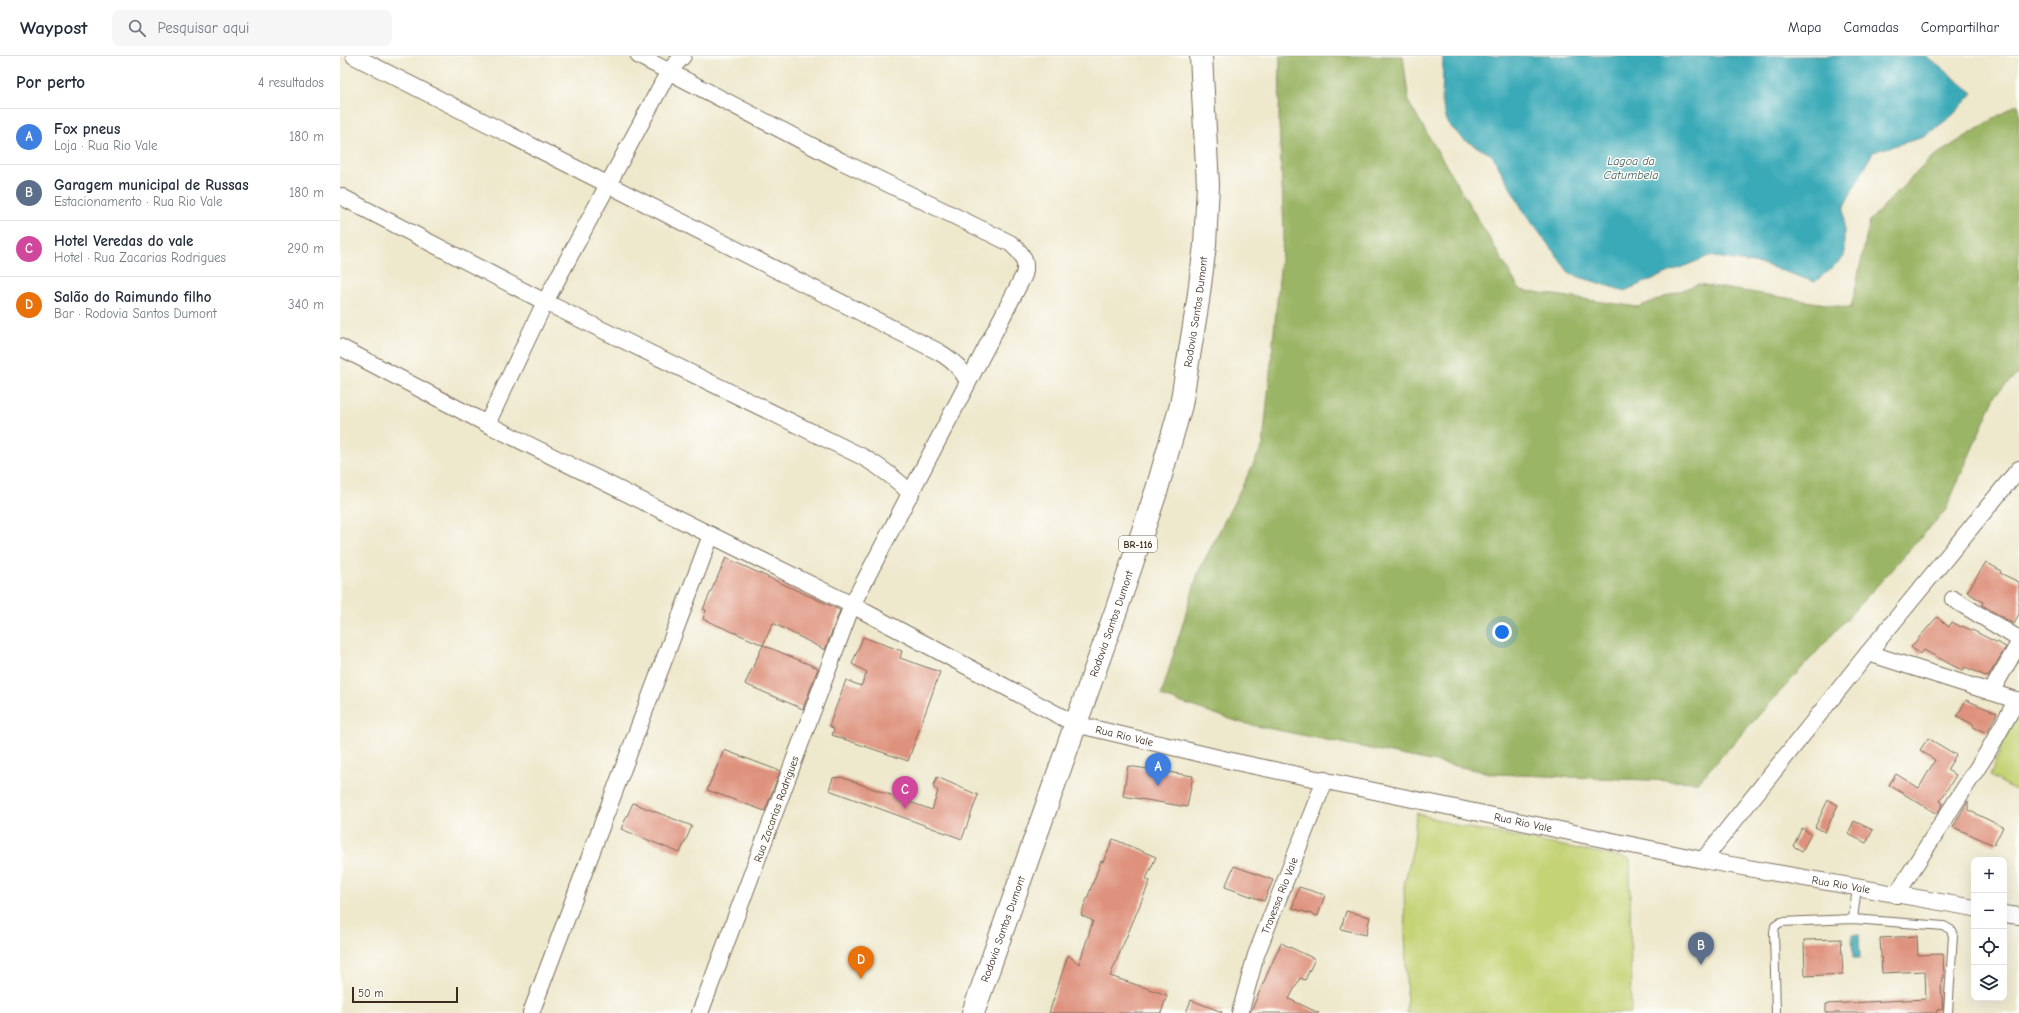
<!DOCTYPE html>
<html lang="pt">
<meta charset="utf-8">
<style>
:root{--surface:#fff;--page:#f6f6f7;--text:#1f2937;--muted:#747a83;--line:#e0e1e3;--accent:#b5179e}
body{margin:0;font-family:"Comic Neue",sans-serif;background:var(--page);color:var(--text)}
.controls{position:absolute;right:12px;bottom:12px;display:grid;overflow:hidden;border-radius:8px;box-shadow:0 4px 16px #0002}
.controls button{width:36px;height:36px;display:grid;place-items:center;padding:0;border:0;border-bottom:1px solid var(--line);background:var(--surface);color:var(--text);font:20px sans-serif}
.scale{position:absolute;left:12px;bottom:10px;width:106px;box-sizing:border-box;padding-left:4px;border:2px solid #3b2a1e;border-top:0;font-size:11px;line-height:14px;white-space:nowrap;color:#3b2a1e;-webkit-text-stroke:3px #fdfcf7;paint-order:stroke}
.you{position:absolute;left:1162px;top:576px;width:14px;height:14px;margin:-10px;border:3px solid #fff;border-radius:50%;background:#1a73e8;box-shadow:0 0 0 6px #1a73e833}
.badge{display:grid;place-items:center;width:26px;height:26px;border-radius:50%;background:var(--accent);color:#fff;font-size:13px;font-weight:700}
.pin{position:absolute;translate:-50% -33px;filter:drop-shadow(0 1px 2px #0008)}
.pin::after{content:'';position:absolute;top:21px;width:14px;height:12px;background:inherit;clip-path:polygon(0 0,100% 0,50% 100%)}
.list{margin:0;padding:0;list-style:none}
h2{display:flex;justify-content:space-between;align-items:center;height:52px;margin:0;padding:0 16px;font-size:17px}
h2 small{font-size:13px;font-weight:400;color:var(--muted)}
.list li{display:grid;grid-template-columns:26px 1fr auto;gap:12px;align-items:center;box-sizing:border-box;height:56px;padding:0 16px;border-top:1px solid var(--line)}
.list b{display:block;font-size:15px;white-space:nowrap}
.list p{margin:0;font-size:13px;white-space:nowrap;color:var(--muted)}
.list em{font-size:13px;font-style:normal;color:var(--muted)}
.icon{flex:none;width:22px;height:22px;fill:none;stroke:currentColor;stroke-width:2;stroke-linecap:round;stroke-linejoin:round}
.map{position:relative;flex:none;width:1679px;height:957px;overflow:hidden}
header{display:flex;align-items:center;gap:24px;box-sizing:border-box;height:56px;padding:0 20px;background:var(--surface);border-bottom:1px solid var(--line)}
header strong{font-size:19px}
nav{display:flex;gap:22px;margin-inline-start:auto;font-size:14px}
.search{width:280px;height:36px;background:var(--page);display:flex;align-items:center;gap:10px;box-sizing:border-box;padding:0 14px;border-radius:8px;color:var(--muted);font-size:15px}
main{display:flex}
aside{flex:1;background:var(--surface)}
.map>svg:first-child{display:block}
</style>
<header>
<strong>Waypost</strong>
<div class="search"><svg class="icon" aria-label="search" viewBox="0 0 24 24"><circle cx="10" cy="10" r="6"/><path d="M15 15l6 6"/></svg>Pesquisar aqui</div>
<nav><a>Mapa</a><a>Camadas</a><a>Compartilhar</a></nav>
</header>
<main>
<aside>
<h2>Por perto<small>4 resultados</small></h2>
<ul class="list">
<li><span class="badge" style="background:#3f7fe0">A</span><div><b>Fox pneus</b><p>Loja · Rua Rio Vale</p></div><em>180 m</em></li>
<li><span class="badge" style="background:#5c6f8a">B</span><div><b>Garagem municipal de Russas</b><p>Estacionamento · Rua Rio Vale</p></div><em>180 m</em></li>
<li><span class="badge" style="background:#d1479c">C</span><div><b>Hotel Veredas do vale</b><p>Hotel · Rua Zacarias Rodrigues</p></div><em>290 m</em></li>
<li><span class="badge" style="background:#e8710a">D</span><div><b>Salão do Raimundo filho</b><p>Bar · Rodovia Santos Dumont</p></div><em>340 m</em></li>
</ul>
</aside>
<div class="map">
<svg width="1679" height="957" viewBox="0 0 1679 957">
<rect width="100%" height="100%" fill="#fdfcf7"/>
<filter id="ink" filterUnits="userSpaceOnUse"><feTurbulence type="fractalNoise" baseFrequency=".025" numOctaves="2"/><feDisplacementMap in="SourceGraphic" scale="8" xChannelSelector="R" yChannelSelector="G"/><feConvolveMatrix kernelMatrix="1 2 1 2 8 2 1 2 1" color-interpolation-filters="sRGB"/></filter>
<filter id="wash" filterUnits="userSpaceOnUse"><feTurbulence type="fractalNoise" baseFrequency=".012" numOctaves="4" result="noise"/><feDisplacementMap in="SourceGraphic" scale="16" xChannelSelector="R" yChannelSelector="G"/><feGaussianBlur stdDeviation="0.9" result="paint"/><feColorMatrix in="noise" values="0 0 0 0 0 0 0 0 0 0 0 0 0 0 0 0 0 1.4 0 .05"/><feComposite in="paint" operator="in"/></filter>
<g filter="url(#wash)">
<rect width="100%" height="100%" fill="#eee8cc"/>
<!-- green -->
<g fill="#c4d375" stroke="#807e4a">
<polygon points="1677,654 1679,656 1679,736 1650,720"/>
<polygon points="1076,757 1119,770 1290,803 1291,957 1067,957 1064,829 1074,787"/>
</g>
<!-- forest -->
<polygon fill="#9bb566" stroke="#6b7042" points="940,0 1063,0 1069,47 1180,234 1298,251 1358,228 1511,252 1530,164 1591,102 1677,48 1679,51 1679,317 1656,338 1605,455 1358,726 1155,718 902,667 821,640 858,517 923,389 944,173 939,67"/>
<!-- water -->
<g fill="#3baab8" stroke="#3b6a6b">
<polygon points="1103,0 1586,0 1633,37 1613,59 1584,81 1533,96 1504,150 1504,201 1475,226 1425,209 1369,200 1284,235 1230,218 1184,156 1152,99 1124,84 1108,68 1102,47"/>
<polygon points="1512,878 1519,878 1520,902 1513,902"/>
</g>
<g id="blocks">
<!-- building -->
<g fill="#de917c">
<polygon points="386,502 500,554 485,594 433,567 423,589 363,563 366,554 363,553"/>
<polygon points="1646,506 1661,515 1660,517 1679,526 1679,558 1674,568 1642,549 1643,546 1627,536"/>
<polygon points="1597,561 1609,571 1612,566 1621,571 1622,570 1634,575 1666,591 1648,621 1625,611 1623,615 1584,594 1580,598 1571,591"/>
<polygon points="523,581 562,595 560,602 600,616 568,705 492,679 494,673 489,670 506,624 521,630 527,616 512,608"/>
<polygon points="423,589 478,612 463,653 405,628"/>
<polygon points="1626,644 1657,657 1647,677 1633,671 1634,669 1617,660"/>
<polygon points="1588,682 1616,699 1607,714 1616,719 1600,745 1603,747 1597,758 1549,729 1556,718 1579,732 1595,704 1580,694"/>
<polygon points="384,694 440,715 425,755 367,734"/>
<polygon points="788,710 853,720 847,751 783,740"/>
<polygon points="501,721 592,754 598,735 593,731 597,721 638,739 622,783 489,734 493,722"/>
<polygon points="1488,744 1498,749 1485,776 1475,771"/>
<polygon points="1628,745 1628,754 1663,771 1654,789 1613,771"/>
<polygon points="293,747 352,770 340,797 281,773"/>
<polygon points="1514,765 1533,774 1526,787 1508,778"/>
<polygon points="1462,772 1471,778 1462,795 1453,790"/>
<polygon points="773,783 816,801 806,823 810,825 770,920 827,939 821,957 709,957 728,899 739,908 753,865 741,859 761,805 763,806"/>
<polygon points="894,810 933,824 924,845 885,831"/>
<polygon points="959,831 985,839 978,860 952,852"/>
<polygon points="1006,855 1030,861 1026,879 1001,873"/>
<polygon points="1577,880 1578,899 1603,898 1604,922 1602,921 1601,930 1603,953 1597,954 1597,957 1486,957 1486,948 1586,943 1585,915 1542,917 1540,882"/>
<polygon points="1501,883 1503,918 1465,920 1464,884"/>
<polygon points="941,887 975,903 965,924 960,922 949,943 979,957 910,957"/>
<polygon points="851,944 882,956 882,957 846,957"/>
</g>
</g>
</g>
<g filter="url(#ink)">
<use href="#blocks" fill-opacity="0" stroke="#7a6c5b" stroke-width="1"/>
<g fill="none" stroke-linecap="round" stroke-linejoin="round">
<!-- lane casing -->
<g stroke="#7a6c5b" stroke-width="10">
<g id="lane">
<polyline points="1513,863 1517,831"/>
<polyline points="1436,957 1434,876 1435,870 1441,866 1513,863 1604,870 1611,874 1613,880 1608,957"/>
</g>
</g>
<!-- street casing -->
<g stroke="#7a6c5b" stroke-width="18">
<g id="street">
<path d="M14,0L599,296C612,304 620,311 628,325"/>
<path d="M299,0L501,105L670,187C681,196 688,204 684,219L512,549L360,957"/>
<path d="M0,140L205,246L523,401C542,412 556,422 571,438"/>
<path id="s1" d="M0,291L147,368L512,549L735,668L896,706L1363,804L1634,852"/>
<polyline points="147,368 205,246 329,15 343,0"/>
<polyline points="1613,543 1679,583"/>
<polyline points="1528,597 1679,645"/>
<polyline points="1651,636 1679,587"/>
<polyline points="1363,804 1528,597 1679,413"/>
<polyline points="1556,839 1647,697 1677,644"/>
<polyline points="1664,858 1679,860"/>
<polyline points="191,957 371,479"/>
<path id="s2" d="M900,957L916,899L985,724"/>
</g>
</g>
<!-- highway casing -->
<g stroke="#7a6c5b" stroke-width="24">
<g id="highway">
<path id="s3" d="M633,957L777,552L817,433L841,349L858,245L865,189L868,129L861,0"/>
</g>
</g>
<!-- lane -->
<use href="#lane" stroke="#fff" stroke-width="8"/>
<!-- street -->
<use href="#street" stroke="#fff" stroke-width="16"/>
<!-- highway -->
<use href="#highway" stroke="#fff" stroke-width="22"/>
</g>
</g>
<g text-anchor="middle" stroke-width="3" stroke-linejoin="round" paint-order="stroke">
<!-- shield labels -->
<rect fill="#fdfcf7" stroke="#75695f" stroke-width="1" x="779" y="480" width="38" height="16" rx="3"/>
<g font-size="10" font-weight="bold" fill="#3b2a1e">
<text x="798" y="492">BR-116</text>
</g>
<!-- street labels -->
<g font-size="11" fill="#3b2a1e" stroke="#fdfcf7">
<text dy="4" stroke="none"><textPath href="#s3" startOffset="737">Rodovia Santos Dumont</textPath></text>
<text dy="4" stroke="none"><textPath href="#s3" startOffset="413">Rodovia Santos Dumont</textPath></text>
<text dy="4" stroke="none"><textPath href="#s1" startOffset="877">Rua Rio Vale</textPath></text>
<text transform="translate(436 753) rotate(-70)" y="4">Rua Zacarias Rodrigues</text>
<text dy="4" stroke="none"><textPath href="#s1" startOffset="1285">Rua Rio Vale</textPath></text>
<text dy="4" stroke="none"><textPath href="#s1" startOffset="1609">Rua Rio Vale</textPath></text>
<text dy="4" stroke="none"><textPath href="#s2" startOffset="124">Travessa Rio Vale</textPath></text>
<text dy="4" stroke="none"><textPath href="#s3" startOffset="89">Rodovia Santos Dumont</textPath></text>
</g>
<!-- water labels -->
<g font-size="12" font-style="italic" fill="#3b5d5c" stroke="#fdfcf7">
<text x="1291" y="109">Lagoa da<tspan x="1291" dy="14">Catumbela</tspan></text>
</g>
</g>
</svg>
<div class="controls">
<button>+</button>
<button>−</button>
<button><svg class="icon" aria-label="locate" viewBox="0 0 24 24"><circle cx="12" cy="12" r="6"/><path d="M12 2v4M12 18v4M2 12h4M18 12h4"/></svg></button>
<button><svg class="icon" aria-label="layers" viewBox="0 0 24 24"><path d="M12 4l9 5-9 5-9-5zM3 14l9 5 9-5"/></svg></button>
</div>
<div class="scale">50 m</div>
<div class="you"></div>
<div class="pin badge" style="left:818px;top:730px;background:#3f7fe0">A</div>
<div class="pin badge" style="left:1361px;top:909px;background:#5c6f8a">B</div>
<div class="pin badge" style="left:565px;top:753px;background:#d1479c">C</div>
<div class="pin badge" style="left:521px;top:923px;background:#e8710a">D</div>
</div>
</main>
